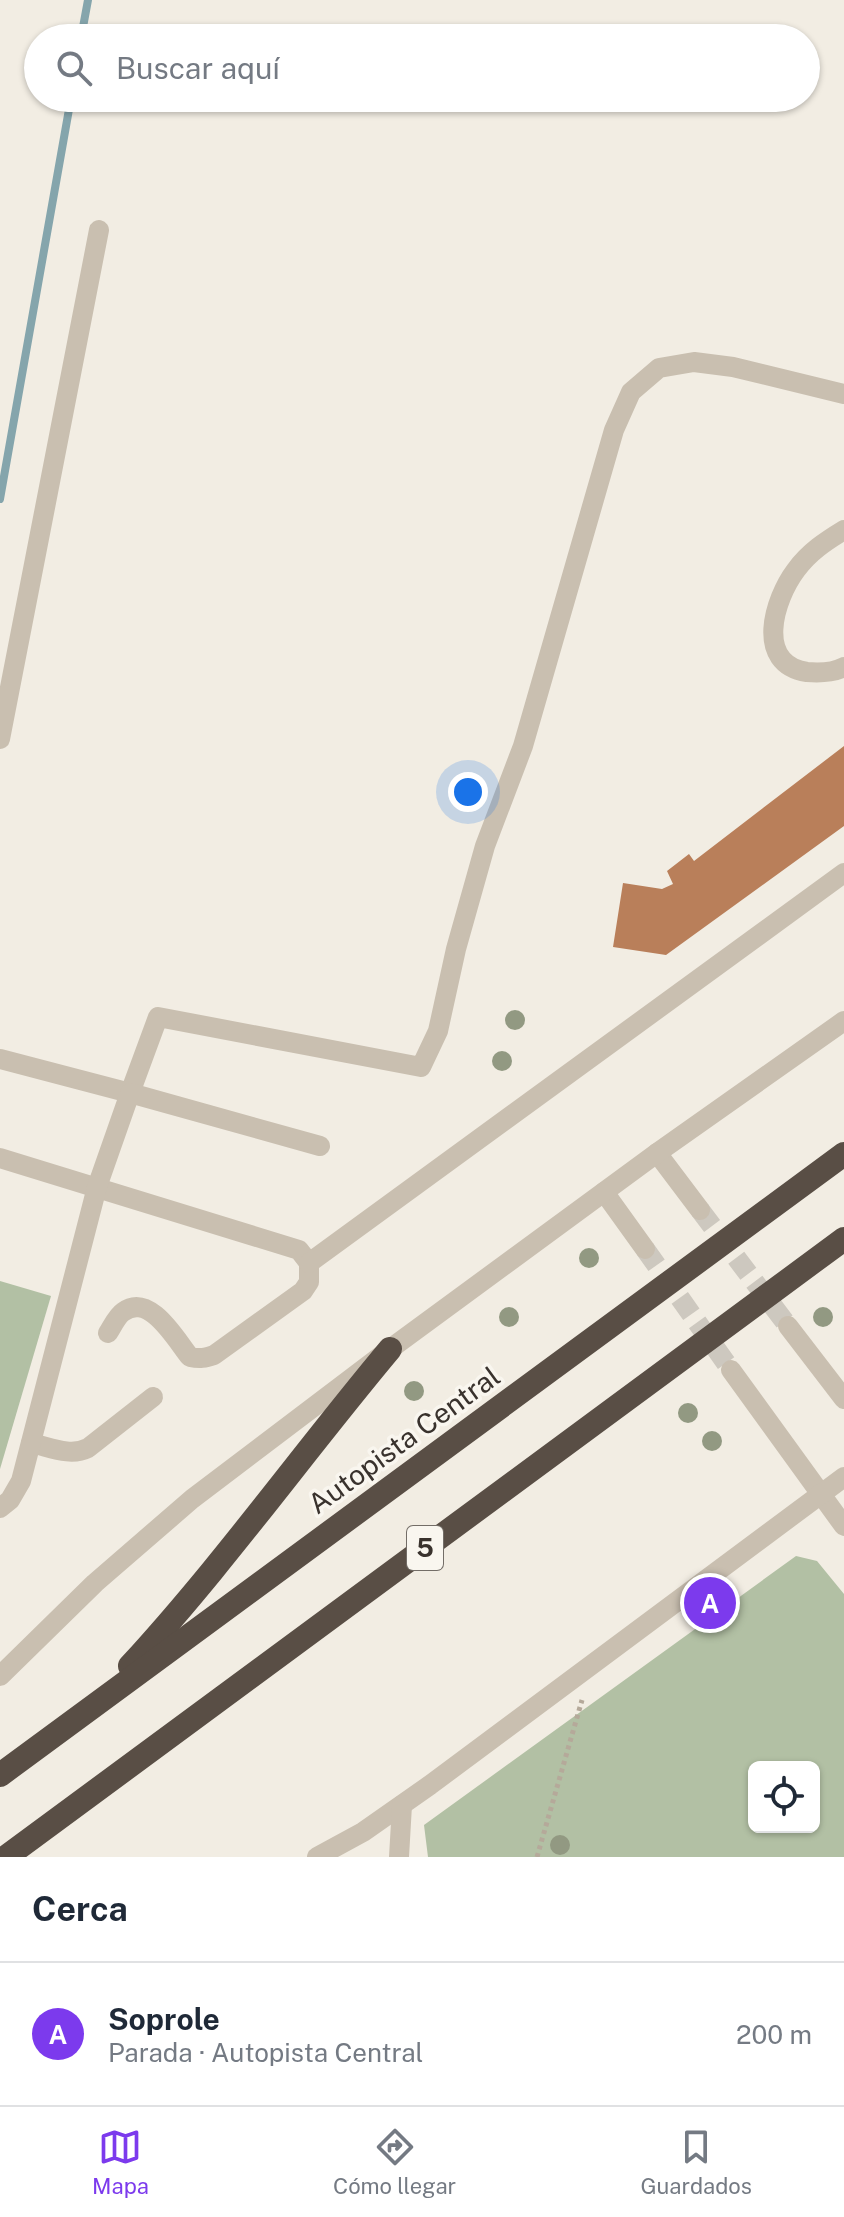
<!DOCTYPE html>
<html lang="es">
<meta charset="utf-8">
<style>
:root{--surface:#fff;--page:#f6f6f7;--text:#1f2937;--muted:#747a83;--line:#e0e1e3;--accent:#7c3aed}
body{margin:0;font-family:"Public Sans",sans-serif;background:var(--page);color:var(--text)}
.controls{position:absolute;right:24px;bottom:24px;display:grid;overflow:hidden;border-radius:12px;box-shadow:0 2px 6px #0004}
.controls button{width:72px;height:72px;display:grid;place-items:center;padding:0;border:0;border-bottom:2px solid var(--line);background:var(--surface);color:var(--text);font:40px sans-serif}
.you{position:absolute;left:468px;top:792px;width:28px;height:28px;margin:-20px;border:6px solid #fff;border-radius:50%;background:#1a73e8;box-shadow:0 0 0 12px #1a73e833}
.badge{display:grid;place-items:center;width:52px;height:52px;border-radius:50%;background:var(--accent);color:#fff;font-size:26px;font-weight:700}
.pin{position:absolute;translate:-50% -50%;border:4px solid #fff;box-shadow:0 2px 8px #0006}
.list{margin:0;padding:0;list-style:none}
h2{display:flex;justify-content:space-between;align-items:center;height:104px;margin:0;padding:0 32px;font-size:34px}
h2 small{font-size:26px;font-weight:400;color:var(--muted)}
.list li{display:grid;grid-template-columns:52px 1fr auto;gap:24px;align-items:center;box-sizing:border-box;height:144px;padding:0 32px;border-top:2px solid var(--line)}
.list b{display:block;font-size:30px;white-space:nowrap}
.list p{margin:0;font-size:26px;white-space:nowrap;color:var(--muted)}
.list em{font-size:26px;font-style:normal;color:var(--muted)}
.icon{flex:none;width:44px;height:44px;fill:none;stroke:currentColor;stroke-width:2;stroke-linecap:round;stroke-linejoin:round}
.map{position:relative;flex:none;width:844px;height:1857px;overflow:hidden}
.search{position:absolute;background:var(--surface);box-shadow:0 2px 6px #0004;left:24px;right:24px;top:24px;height:88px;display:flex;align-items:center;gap:20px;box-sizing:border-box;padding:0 28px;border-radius:44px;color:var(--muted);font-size:30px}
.sheet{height:248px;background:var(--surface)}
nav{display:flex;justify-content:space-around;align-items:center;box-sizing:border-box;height:112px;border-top:2px solid var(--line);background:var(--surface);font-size:22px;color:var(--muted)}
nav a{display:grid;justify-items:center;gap:4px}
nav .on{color:var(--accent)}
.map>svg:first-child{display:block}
</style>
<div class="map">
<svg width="844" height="1857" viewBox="0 0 844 1857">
<rect width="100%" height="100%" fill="#f2ede3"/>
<!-- green -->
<g fill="#b2c0a4" fill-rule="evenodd">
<polygon points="0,1281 51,1296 0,1469"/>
<path d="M796,1556L817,1561L844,1594V1857H428L424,1825ZM754,1767H814V1827H754Z"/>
</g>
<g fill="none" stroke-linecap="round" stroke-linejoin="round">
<!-- stream -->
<g stroke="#85a5ac" stroke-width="8">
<polyline points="81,38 88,0"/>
<polyline points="0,499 71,98"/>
</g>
</g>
<!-- building -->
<polygon fill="#b97f5a" points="844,746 844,826 666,955 613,947 623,883 662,889 673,884 667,871 689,854 694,861"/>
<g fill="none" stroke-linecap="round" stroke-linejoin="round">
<!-- minor-tunnel -->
<g stroke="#cdc8bf" stroke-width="20" stroke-dasharray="20 10" stroke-linecap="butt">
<polyline points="700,1210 788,1326"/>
<polyline points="645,1249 731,1370"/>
</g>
<!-- path -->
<polyline stroke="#b5a99a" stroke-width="5" stroke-dasharray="4 4" stroke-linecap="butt" points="537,1857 582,1700"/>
<!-- minor -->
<g stroke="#c9bfb0" stroke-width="20">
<path d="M844,530C826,541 809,552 796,570C774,599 754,664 807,672C820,673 833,673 844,667"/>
<polyline points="0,739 99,230"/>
<polyline points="0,1059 130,1093 158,1017 421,1067 438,1031 456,949 485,846 523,746 614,430 631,392 659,368 694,362 733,367 844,394"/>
<polyline points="657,1153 700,1210"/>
<path d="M0,1158L299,1250L309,1263V1282L303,1291L214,1355C205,1358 200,1359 190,1357C176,1340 150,1292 123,1312C117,1316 112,1327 108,1333"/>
<polyline points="604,1192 645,1249"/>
<polyline points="309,1263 844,873"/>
<polyline points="788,1326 844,1399"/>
<polyline points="731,1370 844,1526"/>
<path d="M31,1443C50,1447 70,1457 88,1448L153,1397"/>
<polyline points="0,1508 10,1500 21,1481 97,1187 130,1093 320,1146"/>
<polyline points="0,1676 95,1583 192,1499 390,1349 657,1153 844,1021"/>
<polyline points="317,1857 363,1832 430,1785 844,1477"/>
<polyline points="399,1857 402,1805"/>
</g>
<!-- highway -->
<g stroke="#594e45" stroke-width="24">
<path d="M130,1666C223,1565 302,1454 390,1349"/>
<polyline points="0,1775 844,1154"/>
<polyline points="6,1857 844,1239"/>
</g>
</g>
<!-- trees -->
<g fill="#929982">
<circle cx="515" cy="1020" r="10"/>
<circle cx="502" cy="1061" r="10"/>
<circle cx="589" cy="1258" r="10"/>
<circle cx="509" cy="1317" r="10"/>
<circle cx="823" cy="1317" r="10"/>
<circle cx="414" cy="1391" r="10"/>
<circle cx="688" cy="1413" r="10"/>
<circle cx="712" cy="1441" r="10"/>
<circle cx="560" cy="1845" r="10"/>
</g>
<g text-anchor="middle" stroke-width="7" stroke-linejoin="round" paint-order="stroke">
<!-- shield labels -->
<rect fill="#f9f6ef" stroke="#736d67" stroke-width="2" x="407" y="1526" width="36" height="44" rx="6"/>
<g font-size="26" font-weight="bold" fill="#39322d">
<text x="425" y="1557">5</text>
</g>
<!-- street labels -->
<g font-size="28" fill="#39322d" stroke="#f9f6ef">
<text transform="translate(404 1440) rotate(-36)" y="10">Autopista Central</text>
</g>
</g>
</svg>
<div class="controls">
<button><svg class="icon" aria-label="locate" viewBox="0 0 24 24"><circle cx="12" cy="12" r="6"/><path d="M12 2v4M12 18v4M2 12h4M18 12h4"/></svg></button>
</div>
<div class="you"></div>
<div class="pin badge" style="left:710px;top:1603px">A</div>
<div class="search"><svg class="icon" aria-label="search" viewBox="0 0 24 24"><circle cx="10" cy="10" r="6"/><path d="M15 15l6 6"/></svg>Buscar aquí</div>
</div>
<section class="sheet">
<h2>Cerca<small></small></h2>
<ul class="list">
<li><span class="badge">A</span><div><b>Soprole</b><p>Parada · Autopista Central</p></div><em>200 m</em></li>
</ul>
</section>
<nav>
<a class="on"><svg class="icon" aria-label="map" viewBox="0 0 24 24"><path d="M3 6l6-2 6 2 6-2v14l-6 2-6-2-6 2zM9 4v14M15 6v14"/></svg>Mapa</a>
<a><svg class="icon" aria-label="directions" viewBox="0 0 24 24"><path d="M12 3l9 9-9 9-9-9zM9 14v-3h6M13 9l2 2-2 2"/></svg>Cómo llegar</a>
<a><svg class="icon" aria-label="saved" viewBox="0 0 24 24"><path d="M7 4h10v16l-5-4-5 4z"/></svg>Guardados</a>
</nav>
